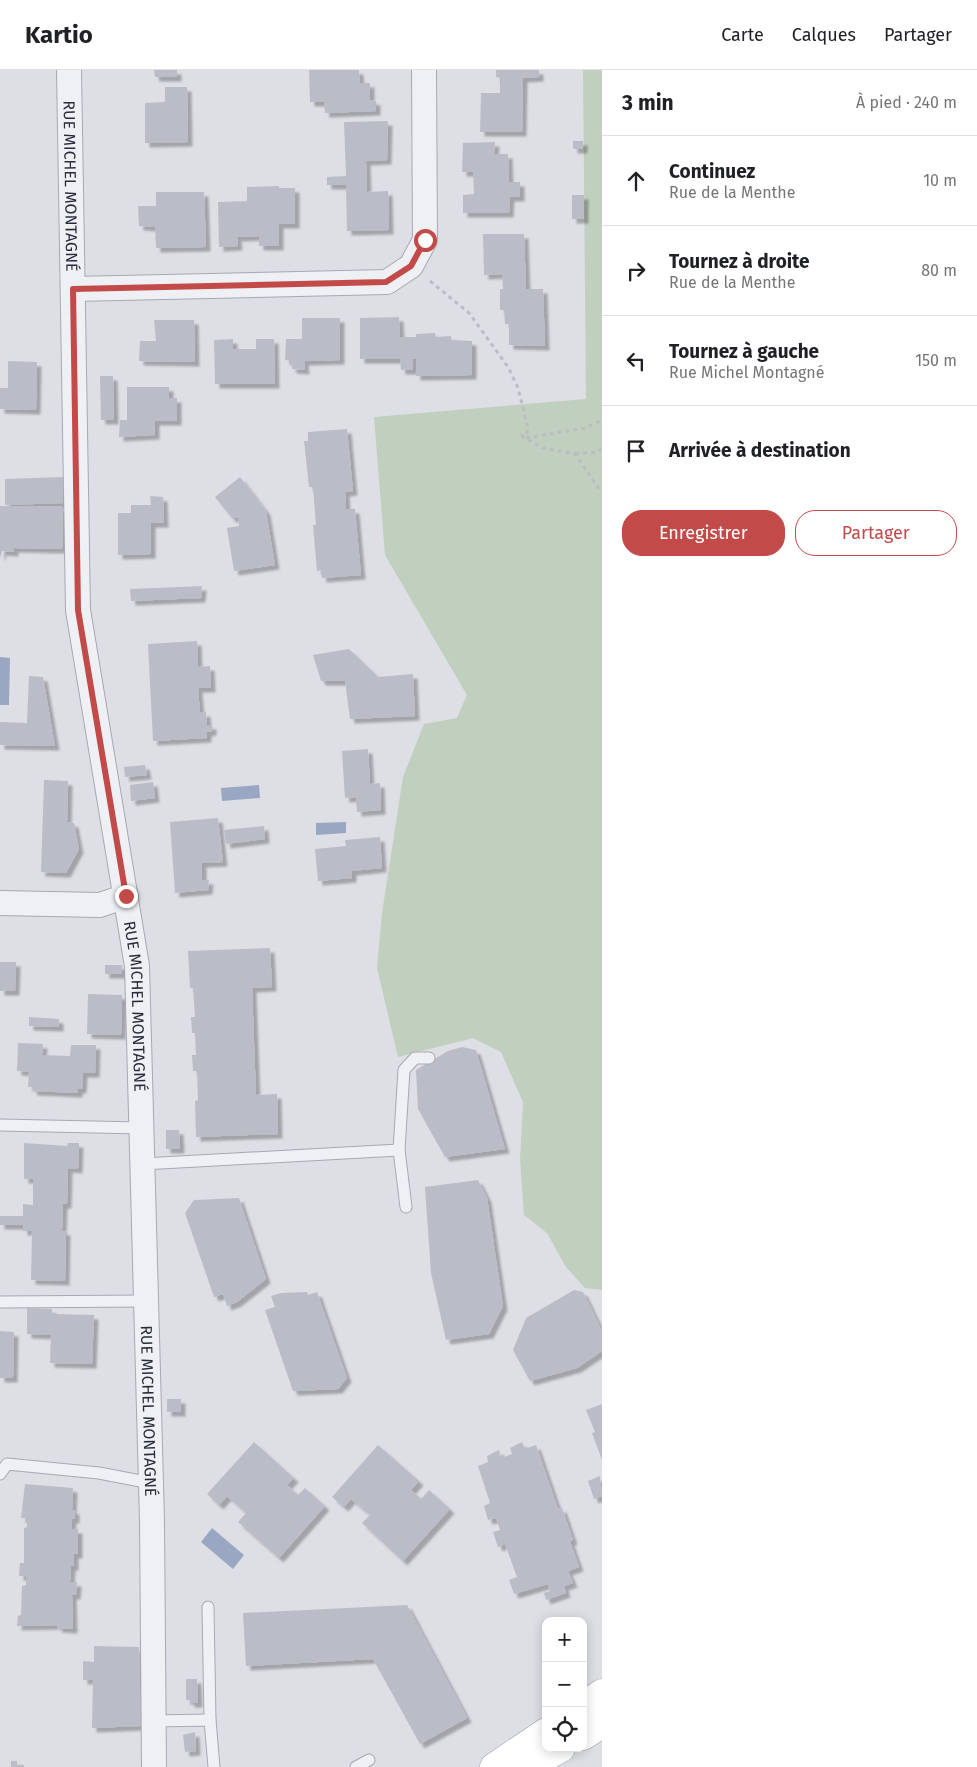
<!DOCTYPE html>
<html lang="fr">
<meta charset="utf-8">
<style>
:root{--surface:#fff;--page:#f6f6f6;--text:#202124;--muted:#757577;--line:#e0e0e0;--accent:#c24a49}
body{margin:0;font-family:"Fira Sans",sans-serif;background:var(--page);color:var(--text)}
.controls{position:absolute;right:15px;bottom:15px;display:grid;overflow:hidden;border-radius:10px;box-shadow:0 2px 12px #0003}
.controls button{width:45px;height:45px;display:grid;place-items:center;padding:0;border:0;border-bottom:1px solid var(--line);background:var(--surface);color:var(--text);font:25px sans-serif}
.stop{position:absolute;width:15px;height:15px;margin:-11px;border:4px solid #c24a49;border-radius:50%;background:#fff}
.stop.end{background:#c24a49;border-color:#fff;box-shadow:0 1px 5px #0008}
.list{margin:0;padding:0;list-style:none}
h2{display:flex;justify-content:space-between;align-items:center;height:65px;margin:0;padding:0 20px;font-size:21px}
h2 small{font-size:16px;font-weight:400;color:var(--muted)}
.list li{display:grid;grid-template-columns:32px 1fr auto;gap:15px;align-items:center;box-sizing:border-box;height:90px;padding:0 20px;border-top:1px solid var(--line)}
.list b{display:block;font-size:19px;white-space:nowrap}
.list p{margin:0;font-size:16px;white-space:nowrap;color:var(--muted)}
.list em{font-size:16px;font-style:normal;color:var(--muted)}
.actions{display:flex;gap:10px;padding:15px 20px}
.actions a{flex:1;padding:11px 0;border:1px solid var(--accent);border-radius:20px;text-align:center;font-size:18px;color:var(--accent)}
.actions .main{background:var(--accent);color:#fff}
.icon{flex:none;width:28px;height:28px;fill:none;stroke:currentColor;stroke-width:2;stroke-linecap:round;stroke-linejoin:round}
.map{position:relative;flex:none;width:602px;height:1697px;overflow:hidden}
header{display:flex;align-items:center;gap:30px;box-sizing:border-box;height:70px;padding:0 25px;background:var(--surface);border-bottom:1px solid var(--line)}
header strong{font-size:24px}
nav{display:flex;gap:28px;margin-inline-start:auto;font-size:18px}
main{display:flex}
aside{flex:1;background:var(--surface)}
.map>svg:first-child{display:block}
</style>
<header>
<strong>Kartio</strong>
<nav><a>Carte</a><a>Calques</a><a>Partager</a></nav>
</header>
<main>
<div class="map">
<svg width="602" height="1697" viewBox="0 0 602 1697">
<defs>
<filter id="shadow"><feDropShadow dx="4.5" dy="4.5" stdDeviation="1" flood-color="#0004"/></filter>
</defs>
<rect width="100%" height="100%" fill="#dddfe5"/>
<!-- green -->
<polygon fill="#c0cfbe" points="583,0 602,0 602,1220 585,1218 566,1197 547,1163 524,1145 520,1089 523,1032 501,982 473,968 398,987 377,898 382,843 403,707 424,654 457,648 467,625 385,485 374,347 586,329"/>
<!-- water -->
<g fill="#9aa7c3">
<polygon points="0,587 10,588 9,635 0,635"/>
<polygon points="259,715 260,728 222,731 221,718"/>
<polygon points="346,752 346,763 316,765 316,753"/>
<polygon points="212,1458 244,1485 233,1499 201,1472"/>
</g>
<!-- building -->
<g fill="#babdc8" filter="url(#shadow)">
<polygon points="154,0 177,0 177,7 155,7"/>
<polygon points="309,0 359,0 360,13 370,13 370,30 376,31 376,41 325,43 324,32 310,32"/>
<polygon points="496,0 539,0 539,7 523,8 522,62 480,62 481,23 500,23 500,8 496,7"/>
<polygon points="165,17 187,17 188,72 145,73 145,33 165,32"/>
<polygon points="388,51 387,90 366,91 367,122 388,121 389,160 347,161 346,115 327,115 327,107 346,106 344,52"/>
<rect x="573" y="71" width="10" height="8"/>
<polygon points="495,72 494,84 508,84 509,112 520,112 520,127 510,127 509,143 463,143 463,125 474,124 473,102 462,102 463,73"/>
<polygon points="279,116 279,118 295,118 295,154 279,154 279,176 259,176 259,166 237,167 238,176 219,177 218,132 247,131 247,117"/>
<polygon points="156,122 204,122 206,177 156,178 155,157 139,156 138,136 156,136"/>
<rect x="572" y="125" width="12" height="24"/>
<polygon points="483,164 524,164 526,219 543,219 545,276 509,275 509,254 505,254 504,240 500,240 500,219 503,219 502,204 484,205"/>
<polygon points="399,247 400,267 416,267 416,264 435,263 436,267 451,266 451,270 472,271 472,305 416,306 416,289 413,289 413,300 401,300 400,289 360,289 360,248"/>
<polygon points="302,248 340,248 340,290 304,291 305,300 292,299 291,291 285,290 286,269 302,269"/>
<polygon points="154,250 194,250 195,292 139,291 140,271 156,271"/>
<polygon points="233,269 233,279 256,279 256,269 274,269 275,314 215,314 214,270"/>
<polygon points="8,291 37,292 36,340 0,339 0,318 8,318"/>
<polygon points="100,306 113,306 114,350 101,350"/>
<polygon points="127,317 169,317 169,328 177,328 177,351 155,351 155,365 119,367 120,350 127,350"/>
<polygon points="347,359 353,421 345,422 346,439 355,439 361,505 322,508 321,500 317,501 313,455 316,455 313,417 309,417 304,371 308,371 308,362"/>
<polygon points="63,407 63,433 5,435 5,409"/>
<polygon points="240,407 266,441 275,495 234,501 227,458 239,456 238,447 232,448 215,427"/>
<polygon points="150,426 163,427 164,453 151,453 151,484 118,485 118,443 131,443 131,435 151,435"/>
<polygon points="0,436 63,437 62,479 14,478 14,482 2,481 0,488"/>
<polygon points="202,516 201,528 131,531 130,519"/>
<polygon points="197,571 198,597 210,596 211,618 198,618 200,643 206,642 207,655 212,655 212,661 207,662 207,668 153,671 148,574"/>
<polygon points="349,579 378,607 413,604 415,646 350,649 345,611 321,611 313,585"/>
<polygon points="29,606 43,607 55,676 0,675 0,652 27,653"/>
<polygon points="368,679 370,714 380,713 381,740 357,742 356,727 345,728 342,681"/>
<polygon points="145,695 147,705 125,707 124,697"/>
<polygon points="44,710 68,711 67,752 74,753 79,779 66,803 41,802"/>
<polygon points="153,712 155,728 131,731 130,715"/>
<polygon points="218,748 223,792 202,793 202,810 209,810 208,820 175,823 170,752"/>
<polygon points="264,756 265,769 226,774 224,760"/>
<polygon points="380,767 382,798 352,801 352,808 318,811 315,779 346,776 345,770"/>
<polygon points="270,878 272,917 252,918 256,1025 277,1024 278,1064 196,1067 195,1031 198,1030 197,1001 193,1001 192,985 196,985 195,963 192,963 191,947 195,947 193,918 190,918 188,881"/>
<polygon points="0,892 16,892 15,921 0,921"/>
<rect x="105" y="895" width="17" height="9"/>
<polygon points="88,924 122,925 121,965 87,964"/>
<polygon points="29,947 59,949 59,957 29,956"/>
<polygon points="18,973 43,974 42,985 70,986 71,975 96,975 95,1003 83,1003 82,1019 78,1019 78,1023 33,1021 32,1017 28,1017 29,1002 17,1001"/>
<polygon points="462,977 476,980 505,1079 445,1087 418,1039 416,1000 448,981"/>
<polygon points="166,1060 179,1060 180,1079 166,1079"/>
<polygon points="24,1073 67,1076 68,1073 79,1073 78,1099 68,1098 67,1134 63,1134 62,1161 66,1161 65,1211 31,1210 32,1161 23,1161 23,1155 0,1155 0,1146 23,1146 23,1134 33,1135 33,1109 24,1109"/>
<polygon points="478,1110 487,1128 503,1236 489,1264 446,1270 431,1203 425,1117"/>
<polygon points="239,1128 266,1209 237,1232 227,1236 223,1224 214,1227 185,1143 194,1130"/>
<polygon points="574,1220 583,1222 602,1261 602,1281 577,1298 530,1311 513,1280 526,1248"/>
<polygon points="307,1222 308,1225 317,1222 347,1308 338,1319 293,1321 265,1240 275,1237 271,1226 281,1223"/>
<polygon points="27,1238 52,1239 52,1244 94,1245 92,1294 50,1293 51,1265 27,1264"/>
<polygon points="0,1261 14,1262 13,1308 0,1308"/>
<rect x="167" y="1329" width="14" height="13"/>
<polygon points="602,1334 602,1390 592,1363 595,1362 586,1340"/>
<polygon points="254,1372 294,1408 287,1415 298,1425 305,1418 325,1436 279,1488 238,1452 246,1443 227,1426 219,1435 207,1424"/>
<polygon points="522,1372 525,1379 536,1375 558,1439 562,1438 573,1470 570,1471 579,1497 568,1501 573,1513 564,1516 566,1523 546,1530 544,1523 550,1521 548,1514 514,1524 509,1510 517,1507 505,1474 498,1477 493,1462 500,1460 496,1448 488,1450 484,1436 490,1433 478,1396 488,1392 487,1386 499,1380 501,1388 512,1384 510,1378"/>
<polygon points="378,1375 419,1411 411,1420 421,1429 429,1420 450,1439 403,1491 362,1453 370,1445 351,1429 344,1437 332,1427"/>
<polygon points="600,1406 602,1426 594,1429 588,1411"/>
<polygon points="25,1414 73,1418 72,1440 75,1440 75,1449 72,1449 71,1459 78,1459 78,1484 74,1484 74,1496 71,1496 70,1512 77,1512 76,1525 72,1525 73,1559 57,1558 58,1555 17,1556 18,1546 21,1545 22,1516 26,1515 26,1506 19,1506 20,1493 24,1493 24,1458 27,1457 27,1448 21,1448"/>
<polygon points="407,1535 467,1648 420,1674 373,1589 246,1596 243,1543"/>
<polygon points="94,1576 139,1577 141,1656 92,1658 93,1610 83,1610 83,1591 94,1592"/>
<polygon points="186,1609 197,1609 198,1633 190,1633 190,1630 186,1630"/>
<polygon points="195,1662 196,1681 185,1682 183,1665"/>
<polygon points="11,1691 17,1691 17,1695 24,1695 24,1697 11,1697"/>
</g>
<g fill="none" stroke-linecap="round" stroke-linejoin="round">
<!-- lane casing -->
<g stroke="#a6a9b2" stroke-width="13">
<g id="lane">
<polyline points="0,1055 141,1058"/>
<polyline points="143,1094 399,1080"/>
<polyline points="406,1137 399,1080 404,1000 415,988 429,988"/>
<polyline points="0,1232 146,1231"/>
<polyline points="0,1404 7,1394 99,1403 151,1413"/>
<polyline points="208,1537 210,1650"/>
<polyline points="154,1651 210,1650 214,1697"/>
<polyline points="356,1697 369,1690"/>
</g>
</g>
<!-- street casing -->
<g stroke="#a6a9b2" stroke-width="26">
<g id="street">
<path id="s1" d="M69,0L78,540L137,896L152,1451L154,1697"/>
<polyline points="73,219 387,212 411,196 425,170 424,0"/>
<polyline points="0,833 100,835 126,826"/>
</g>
</g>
<!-- primary casing -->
<g stroke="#9da1b0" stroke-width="29">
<g id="primary">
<polyline points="583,1636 602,1623"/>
<polyline points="583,1666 602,1654"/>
<polyline points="494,1697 546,1662"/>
<polyline points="528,1697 561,1678"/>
</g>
</g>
<!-- path -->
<g stroke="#bbbdc4" stroke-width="3" stroke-dasharray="4 4" stroke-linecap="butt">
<polyline points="430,211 469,243 508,297 518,318 528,358 527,363 522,365 523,367 543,378 575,384 602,423"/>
<polyline points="526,368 585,358 602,350"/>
<polyline points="575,384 595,382 602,379"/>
</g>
<!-- lane -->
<use href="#lane" stroke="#eff0f4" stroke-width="11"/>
<!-- street -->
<use href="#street" stroke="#eff0f4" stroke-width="24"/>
<!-- primary -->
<use href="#primary" stroke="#fff" stroke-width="28"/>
</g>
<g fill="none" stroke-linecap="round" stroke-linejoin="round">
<!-- route -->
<polyline stroke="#c24a49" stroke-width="6" points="126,826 78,540 73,219 386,212 411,196 425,170"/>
</g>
<g text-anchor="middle" stroke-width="4" stroke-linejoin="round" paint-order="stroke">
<!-- street labels -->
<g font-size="16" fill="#272b3a" stroke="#eceef3">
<text dy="6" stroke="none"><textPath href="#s1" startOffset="116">RUE MICHEL MONTAGNÉ</textPath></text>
<text dy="6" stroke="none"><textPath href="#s1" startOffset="941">RUE MICHEL MONTAGNÉ</textPath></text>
<text dy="6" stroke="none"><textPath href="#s1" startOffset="1346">RUE MICHEL MONTAGNÉ</textPath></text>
</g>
</g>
</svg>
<div class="controls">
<button>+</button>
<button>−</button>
<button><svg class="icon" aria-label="locate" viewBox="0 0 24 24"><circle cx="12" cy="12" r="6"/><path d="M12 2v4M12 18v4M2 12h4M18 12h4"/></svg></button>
</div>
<div class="stop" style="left:425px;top:170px"></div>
<div class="stop end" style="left:126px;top:826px"></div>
</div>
<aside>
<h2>3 min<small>À pied · 240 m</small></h2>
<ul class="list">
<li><svg class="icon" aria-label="ahead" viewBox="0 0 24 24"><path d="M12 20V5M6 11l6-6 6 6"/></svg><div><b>Continuez</b><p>Rue de la Menthe</p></div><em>10 m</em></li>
<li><svg class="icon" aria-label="right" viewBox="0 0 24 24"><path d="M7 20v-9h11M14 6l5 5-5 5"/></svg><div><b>Tournez à droite</b><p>Rue de la Menthe</p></div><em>80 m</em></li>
<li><svg class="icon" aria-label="left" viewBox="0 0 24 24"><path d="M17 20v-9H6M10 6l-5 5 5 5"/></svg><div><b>Tournez à gauche</b><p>Rue Michel Montagné</p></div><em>150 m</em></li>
<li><svg class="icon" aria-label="arrive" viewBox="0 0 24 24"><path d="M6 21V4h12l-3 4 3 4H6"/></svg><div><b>Arrivée à destination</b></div></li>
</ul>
<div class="actions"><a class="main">Enregistrer</a><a>Partager</a></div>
</aside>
</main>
